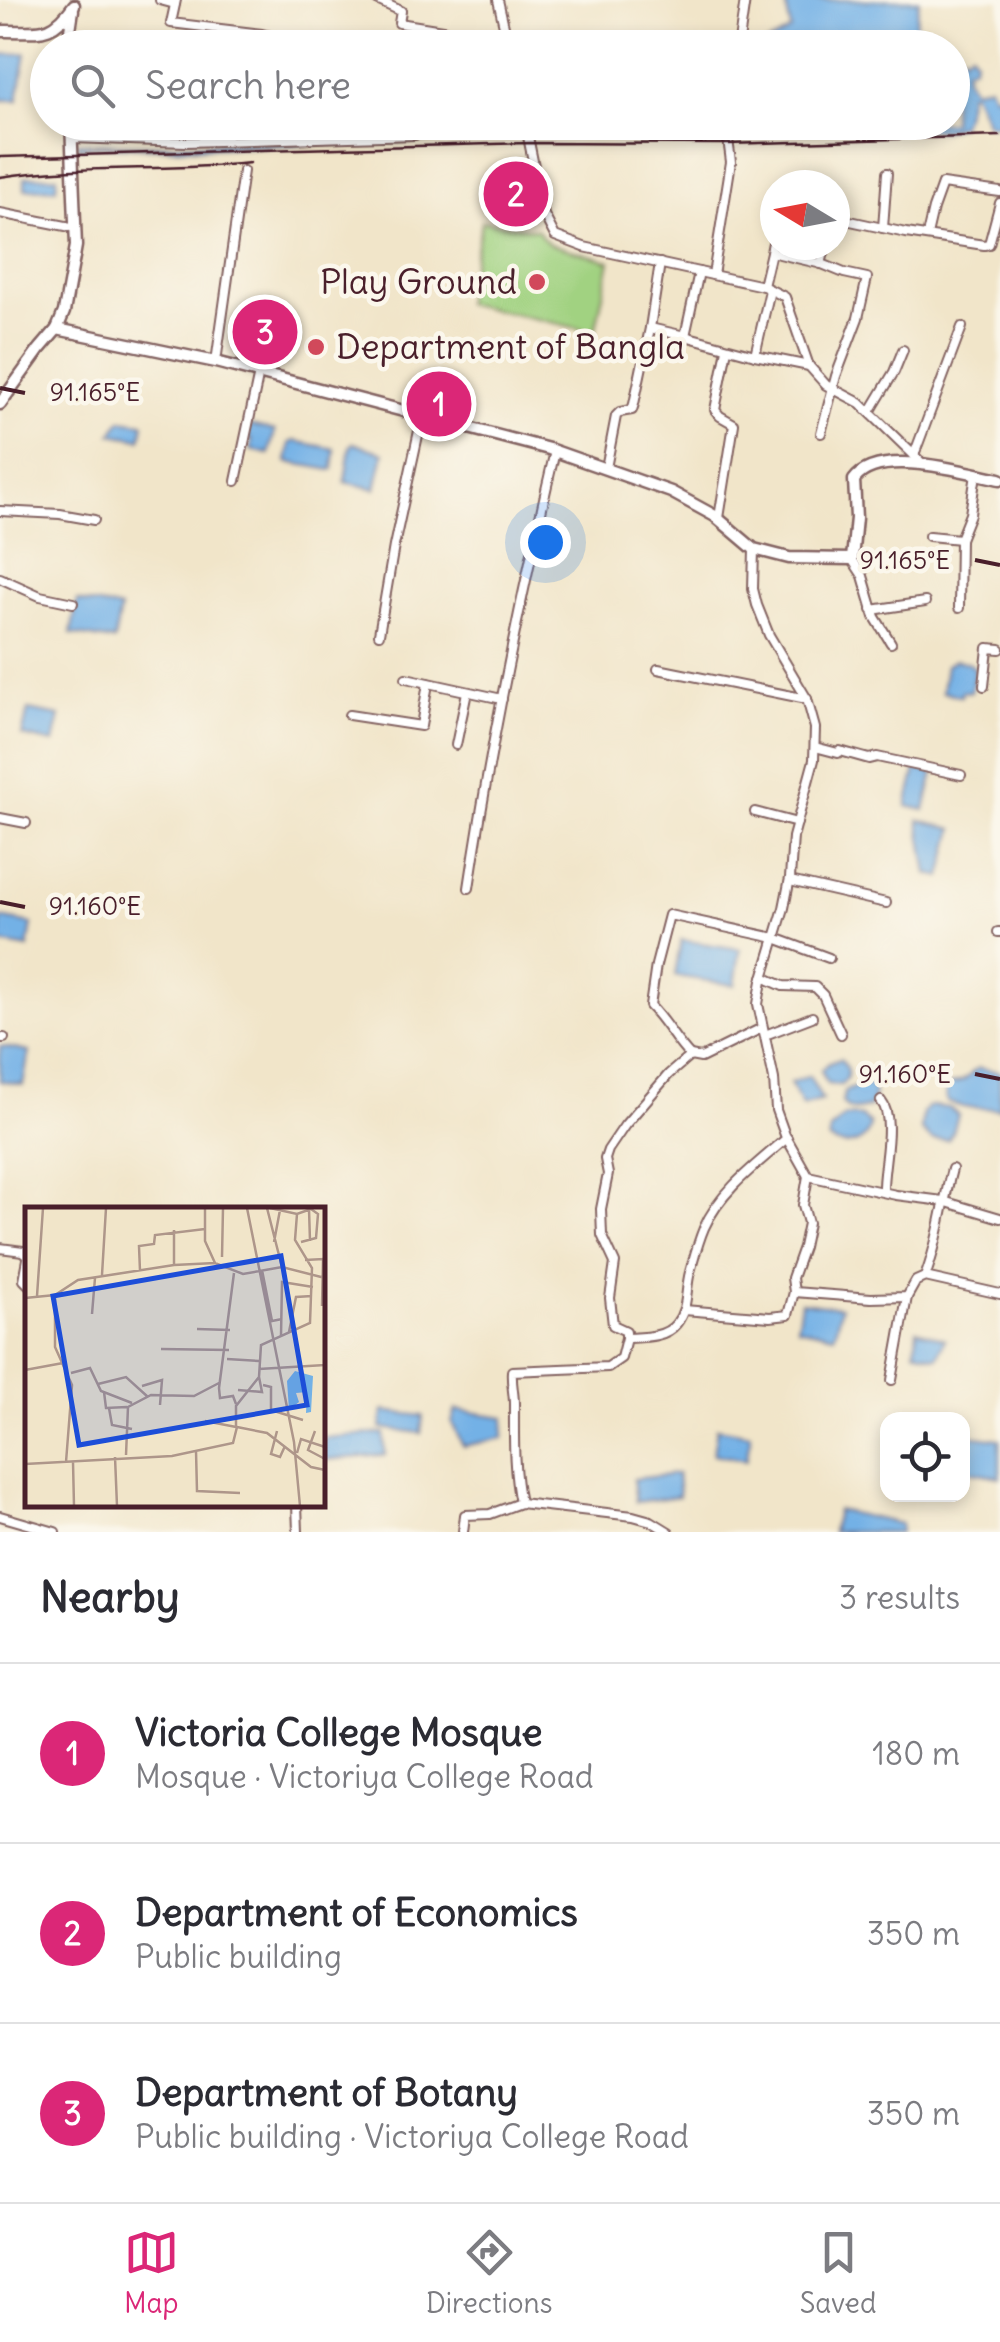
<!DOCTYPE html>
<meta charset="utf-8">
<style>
:root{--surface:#fff;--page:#f7f7f7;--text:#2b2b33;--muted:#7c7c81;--line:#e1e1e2;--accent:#db2777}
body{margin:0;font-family:Delius,sans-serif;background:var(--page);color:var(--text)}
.controls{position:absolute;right:30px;bottom:30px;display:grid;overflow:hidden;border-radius:20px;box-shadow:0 5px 15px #0003}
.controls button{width:90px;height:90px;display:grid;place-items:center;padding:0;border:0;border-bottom:2px solid var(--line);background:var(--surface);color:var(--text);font:50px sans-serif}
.compass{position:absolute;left:760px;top:170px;width:90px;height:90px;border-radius:50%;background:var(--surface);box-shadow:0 5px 15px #0003;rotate:280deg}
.you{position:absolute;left:545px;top:542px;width:35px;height:35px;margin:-25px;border:8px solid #fff;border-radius:50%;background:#1a73e8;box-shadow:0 0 0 15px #1a73e833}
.badge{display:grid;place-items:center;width:65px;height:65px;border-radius:50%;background:var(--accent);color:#fff;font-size:32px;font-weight:700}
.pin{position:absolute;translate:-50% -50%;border:5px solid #fff;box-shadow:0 2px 10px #0006}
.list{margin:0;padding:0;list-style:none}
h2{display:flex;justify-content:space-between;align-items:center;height:130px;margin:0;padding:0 40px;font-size:42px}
h2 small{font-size:32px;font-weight:400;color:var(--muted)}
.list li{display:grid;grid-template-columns:65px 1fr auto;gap:30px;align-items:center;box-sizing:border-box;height:180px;padding:0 40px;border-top:2px solid var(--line)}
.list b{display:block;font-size:38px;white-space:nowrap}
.list p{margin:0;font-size:32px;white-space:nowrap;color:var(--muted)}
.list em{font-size:32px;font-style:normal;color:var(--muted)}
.icon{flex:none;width:55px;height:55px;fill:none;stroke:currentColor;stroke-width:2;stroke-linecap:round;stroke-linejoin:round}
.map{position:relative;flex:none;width:1000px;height:1532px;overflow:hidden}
.search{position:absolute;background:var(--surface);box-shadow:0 5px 15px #0003;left:30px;right:30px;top:30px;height:110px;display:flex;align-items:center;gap:25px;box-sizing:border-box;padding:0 35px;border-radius:55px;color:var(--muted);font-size:38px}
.sheet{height:670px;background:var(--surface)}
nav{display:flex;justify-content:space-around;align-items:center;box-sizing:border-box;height:140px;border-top:2px solid var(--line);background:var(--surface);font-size:28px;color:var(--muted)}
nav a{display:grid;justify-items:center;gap:5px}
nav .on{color:var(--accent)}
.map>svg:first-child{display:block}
</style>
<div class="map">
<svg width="1000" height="1532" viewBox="0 0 1000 1532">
<rect width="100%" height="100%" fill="#fbf7ec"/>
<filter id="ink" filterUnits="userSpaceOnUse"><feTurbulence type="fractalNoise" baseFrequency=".01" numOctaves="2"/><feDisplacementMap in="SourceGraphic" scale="20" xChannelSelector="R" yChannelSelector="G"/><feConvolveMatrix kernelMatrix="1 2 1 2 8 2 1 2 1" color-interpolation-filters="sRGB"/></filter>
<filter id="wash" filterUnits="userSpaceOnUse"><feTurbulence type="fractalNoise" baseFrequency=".0048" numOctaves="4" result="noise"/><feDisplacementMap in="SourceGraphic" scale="40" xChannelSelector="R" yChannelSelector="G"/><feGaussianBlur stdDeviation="2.25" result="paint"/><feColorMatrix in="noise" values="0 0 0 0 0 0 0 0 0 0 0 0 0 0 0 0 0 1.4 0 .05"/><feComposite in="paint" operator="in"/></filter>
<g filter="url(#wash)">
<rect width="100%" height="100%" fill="#f1e5c9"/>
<!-- green -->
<polygon fill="#a1d281" stroke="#767856" stroke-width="2.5" points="482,221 538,230 543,238 550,244 610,261 595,332 464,303"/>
<!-- water -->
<g fill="#73b1e6" stroke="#5e6888" stroke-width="2.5">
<polygon points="785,0 919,0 913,47 798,46 782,48 767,44 791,30"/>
<polygon points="946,47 956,48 963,57 971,52 975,59 974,65 966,69 966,77 974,89 989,85 993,95 1000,93 1000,124 987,124 973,93 969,93 965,114 960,125 943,130 896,128 896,123 952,122 952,48"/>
<polygon points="26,53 18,100 0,100 0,55"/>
<polygon points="152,123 152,122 189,123 187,133 172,135 151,133"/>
<polygon points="461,135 464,137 463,140 175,148 94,146 78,148 76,143 156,145"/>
<polygon points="57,176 56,188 25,189 25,177"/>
<polygon points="121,420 144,423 141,439 112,434"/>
<polygon points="250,425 275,431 269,454 251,450 252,439 247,438"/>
<polygon points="294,441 335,449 333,469 331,470 287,462 290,443"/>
<polygon points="353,443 384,453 376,489 345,482 350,447"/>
<polygon points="77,601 120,609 114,641 71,634"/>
<polygon points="955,660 969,663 975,669 971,692 962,691 961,696 942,692 946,665"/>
<polygon points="28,710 60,716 54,743 22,736"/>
<polygon points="916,769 934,773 925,810 907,806"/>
<polygon points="919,820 954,829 942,877 928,874"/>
<polygon points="1,918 32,924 28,948 0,943"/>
<polygon points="681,940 740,949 735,985 675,976"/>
<polygon points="0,1046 29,1052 23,1085 0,1081"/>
<path d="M840,1059C846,1064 849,1072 846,1080L841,1085L827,1084L821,1070L829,1063Z"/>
<path d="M978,1068L1000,1072V1109L963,1107L947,1102C941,1079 956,1087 967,1078C971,1074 974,1070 978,1068Z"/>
<polygon points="809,1076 822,1100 802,1106 790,1083"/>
<path d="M865,1084L872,1086L874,1096L870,1107C859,1110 849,1114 842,1102L845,1091Z"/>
<polygon points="932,1106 949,1108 958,1115 953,1132 948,1140 932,1140 921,1130 923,1113 927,1107"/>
<path d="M853,1116L861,1117L870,1124C868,1144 844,1150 829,1140L830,1130L844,1117Z"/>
<polygon points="801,1302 841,1307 834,1335 797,1327"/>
<polygon points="917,1330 945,1339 937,1357 915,1351"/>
<polygon points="456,1410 505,1417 503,1438 463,1446 452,1423"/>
<polygon points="383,1411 423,1416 421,1433 381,1428"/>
<polygon points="717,1428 751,1434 746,1460 713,1454"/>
<polygon points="384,1433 385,1455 323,1460 323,1438"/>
<polygon points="967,1435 1000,1439 1000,1477 963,1470"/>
<polygon points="677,1474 679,1496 636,1502 633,1479"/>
<polygon points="837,1510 901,1524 900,1532 832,1532"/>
</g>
</g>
<g filter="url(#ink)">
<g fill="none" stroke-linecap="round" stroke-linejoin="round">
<!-- street casing -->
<g stroke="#846462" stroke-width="12">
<g id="street">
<polyline points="160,0 175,4"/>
<polyline points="176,0 171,23 262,34 325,48"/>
<polyline points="377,0 401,11 399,23 467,34 507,36"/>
<polyline points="498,0 509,48"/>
<polyline points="738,48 745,0"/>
<polyline points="525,122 544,215 555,236 584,247 763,286 785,297 809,366 826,385 860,403 923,464"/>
<polyline points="72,138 186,142 415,135 416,122"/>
<polyline points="0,213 76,228"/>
<polyline points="835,221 841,219 906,233 984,245 989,244 1000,203"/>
<polyline points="883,228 887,173"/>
<polyline points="927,235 933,209 942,184 1000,192"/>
<polyline points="771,252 775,233"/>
<polyline points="821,264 826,245"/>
<polyline points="713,275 731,162 728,139 730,122"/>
<polyline points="763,286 771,252 822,264 844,273 867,278 858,318 836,376 821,433"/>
<polyline points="650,328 685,336 699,272"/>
<polyline points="685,336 755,355 770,290"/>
<polyline points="755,355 809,366"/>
<polyline points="216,362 243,171"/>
<polyline points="870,412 894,372 903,350"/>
<polyline points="914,455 962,327"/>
<polyline points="606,468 616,416 620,412 632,410 634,404 650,328 660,263"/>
<polyline points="236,481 259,373"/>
<polyline points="0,511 60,514 94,520"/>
<polyline points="719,518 734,424 720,416 715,410 727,349"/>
<polyline points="929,536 960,539"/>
<polyline points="754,549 753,589 757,605 769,635 807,699 815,728 814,760 793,837 790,878 784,908 762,981 758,1004 774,1079 776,1110 785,1135 808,1176 896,1195 943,1201 1000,1218"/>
<polyline points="852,559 863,576 875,617 891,643"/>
<polyline points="0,578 40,596 73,603"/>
<polyline points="959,608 960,539 970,514 976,474"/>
<polyline points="872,610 925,602"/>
<polyline points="379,634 394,546 422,417"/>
<polyline points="658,669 807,699"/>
<polyline points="406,678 502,699"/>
<polyline points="984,686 988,648 1000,649"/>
<polyline points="349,715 421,726 428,683"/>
<polyline points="456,745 467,692"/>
<polyline points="815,747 838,753 840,751 869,759 877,757 961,775"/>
<polyline points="755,812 797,823"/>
<polyline points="0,818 26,823"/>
<polyline points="790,881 886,903"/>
<path d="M469,888C491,741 521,596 555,451"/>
<polyline points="998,932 1000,932"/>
<polyline points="763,977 783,986 815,987 823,995 841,1034"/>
<polyline points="765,1035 812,1017"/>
<polyline points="0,1038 4,1038"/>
<path d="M690,1056C675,1041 666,1022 650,1006L656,965L669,915L775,938L829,958"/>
<path d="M881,1101C896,1119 882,1167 883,1191"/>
<polyline points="0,1248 23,1251 28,1255"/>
<polyline points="28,1259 24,1280 28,1284"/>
<polyline points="925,1277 1000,1294"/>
<path d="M794,1292L871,1298L907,1297L916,1281L925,1277C939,1241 942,1206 952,1169"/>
<polyline points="684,1310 770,1317 788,1315 794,1292 792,1278 803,1247 808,1223 803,1205 808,1176"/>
<polyline points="626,1338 626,1331 613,1325 610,1298 615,1263 602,1235 601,1209 608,1174 605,1159 608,1150 625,1125 669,1074 690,1056 701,1058 762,1028"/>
<polyline points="892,1380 907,1297"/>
<path d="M520,1503C513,1470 514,1438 514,1404C514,1393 511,1383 512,1371L608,1367L621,1358L626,1338C643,1337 665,1338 676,1324C689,1308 685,1290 690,1272C694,1258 698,1242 704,1228C720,1191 757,1164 787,1138"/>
<polyline points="297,1504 298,1532"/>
<polyline points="0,1516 55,1532"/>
<polyline points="463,1532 465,1515 490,1514 520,1503 633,1516 651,1521 669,1532"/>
</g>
</g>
<!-- secondary casing -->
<g stroke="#846462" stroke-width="15">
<g id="secondary">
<path d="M0,31C38,30 50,39 74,5"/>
<polyline points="71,48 70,30 73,10"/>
<path d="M57,329L216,362L549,449L671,492L715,516L754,549L789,558L852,559L856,518L854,480C878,446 965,472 1000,479"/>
<polyline points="0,404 39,350 57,329 64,312 76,246 71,122"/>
</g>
</g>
<!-- street -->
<use href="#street" stroke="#fff" stroke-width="8"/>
<!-- secondary -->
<use href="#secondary" stroke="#fff" stroke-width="10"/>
<!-- rail -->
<g stroke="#4a1f2b" stroke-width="2.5">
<polyline points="0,157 530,143 728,144 1000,136"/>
<path d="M0,177C82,164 167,172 250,163"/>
</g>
</g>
</g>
<!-- ticks -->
<path fill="none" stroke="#4a1f2b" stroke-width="4" d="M0,388L25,393M975,560L1000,565M0,902L25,907M975,1074L1000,1079"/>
<!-- markers -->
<g fill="#d1495b" stroke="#fbf7ec" stroke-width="4">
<circle cx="537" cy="282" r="10"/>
<circle cx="316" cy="347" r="10"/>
</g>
<g text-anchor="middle" stroke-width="9" stroke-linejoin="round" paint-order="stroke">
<!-- poi labels -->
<g font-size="35" fill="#4a1f2b" stroke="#fbf7ec" text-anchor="end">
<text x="517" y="294">Play Ground</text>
<text x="336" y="359" text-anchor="start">Department of Bangla</text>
</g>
</g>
<!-- overview -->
<g transform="translate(25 1207)">
<rect width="300" height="300" fill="#f1e5c9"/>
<path d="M270,164L288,169L286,205L281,206L282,185L271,186L274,195L264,203L262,174Z" fill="#73b1e6"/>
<path fill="none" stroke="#ae968a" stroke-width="2.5" d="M180,1V34L190,56M222,1L269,235L275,299M242,1L257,60M245,1L272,7L286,2M284,2L285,34M249,35L255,3M276,35L291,31L293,7L286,2M197,50L198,1M280,53L298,52L297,99M149,58V23M237,63L247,114L257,112M115,64L114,39L129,37L130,28L180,22M209,66L194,181L195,191L208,189L211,197M77,68L81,1M30,88V140L47,178L41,255M12,89L18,1M0,91L30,88L53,73L149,58L190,56L218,67L257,60L300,71M67,107L70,71M300,112V157M172,122L205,123M264,125L271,90L287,89M256,129L257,75L288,80M136,142L204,143M202,152L234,154M234,162L300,158M0,163L38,156M46,166L65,161L76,184L107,196M73,177L101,170L123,190M238,178L246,180V203L278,213M300,178V216M117,179L137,173L135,198M213,183L237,185L234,170M79,185L81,201L102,200M84,201L87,218L107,222M180,214L211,220V199L234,170L236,138L285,116L287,61L270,33L272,7M252,224L246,247L255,250L260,239M290,224L283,243L300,252M171,244L172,284L215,286M272,246L276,232L300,240M101,248L103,200L126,188L169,189L194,176M90,250L92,299M48,255L49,299M0,257L147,249L208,236L212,220L242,226L286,260L300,263"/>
<path fill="#1d4ed8" fill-opacity="0.15" stroke="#1d4ed8" stroke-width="5" d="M256,49L282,198L54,238L28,89Z"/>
<rect width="300" height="300" fill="none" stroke="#4a1f2b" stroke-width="5"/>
</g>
<g font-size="25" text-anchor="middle" fill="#4a1f2b" stroke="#fbf7ec" stroke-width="9" stroke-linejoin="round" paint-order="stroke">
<text x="95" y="401">91.165°E</text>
<text x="905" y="569">91.165°E</text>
<text x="95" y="915">91.160°E</text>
<text x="905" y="1083">91.160°E</text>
</g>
</svg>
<div class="controls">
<button><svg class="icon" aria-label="locate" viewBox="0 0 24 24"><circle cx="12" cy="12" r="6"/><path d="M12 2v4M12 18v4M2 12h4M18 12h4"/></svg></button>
</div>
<svg class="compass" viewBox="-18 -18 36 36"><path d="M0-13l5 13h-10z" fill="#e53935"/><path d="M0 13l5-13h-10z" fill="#7c7c81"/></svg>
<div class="you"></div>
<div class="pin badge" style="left:439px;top:404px">1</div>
<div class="pin badge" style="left:516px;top:194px">2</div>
<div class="pin badge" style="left:265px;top:332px">3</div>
<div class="search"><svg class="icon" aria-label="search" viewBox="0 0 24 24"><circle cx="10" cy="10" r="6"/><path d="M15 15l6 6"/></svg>Search here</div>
</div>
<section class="sheet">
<h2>Nearby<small>3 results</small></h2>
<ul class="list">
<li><span class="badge">1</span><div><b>Victoria College Mosque</b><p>Mosque · Victoriya College Road</p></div><em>180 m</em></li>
<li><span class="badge">2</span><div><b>Department of Economics</b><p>Public building</p></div><em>350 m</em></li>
<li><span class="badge">3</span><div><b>Department of Botany</b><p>Public building · Victoriya College Road</p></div><em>350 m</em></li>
</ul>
</section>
<nav>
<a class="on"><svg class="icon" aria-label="map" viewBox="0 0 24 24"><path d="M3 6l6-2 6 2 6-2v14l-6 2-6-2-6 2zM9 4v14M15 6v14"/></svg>Map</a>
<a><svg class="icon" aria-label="directions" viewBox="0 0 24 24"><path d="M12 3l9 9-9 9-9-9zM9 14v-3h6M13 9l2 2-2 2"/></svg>Directions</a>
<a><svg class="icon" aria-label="saved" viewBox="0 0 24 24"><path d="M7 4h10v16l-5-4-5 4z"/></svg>Saved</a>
</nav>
